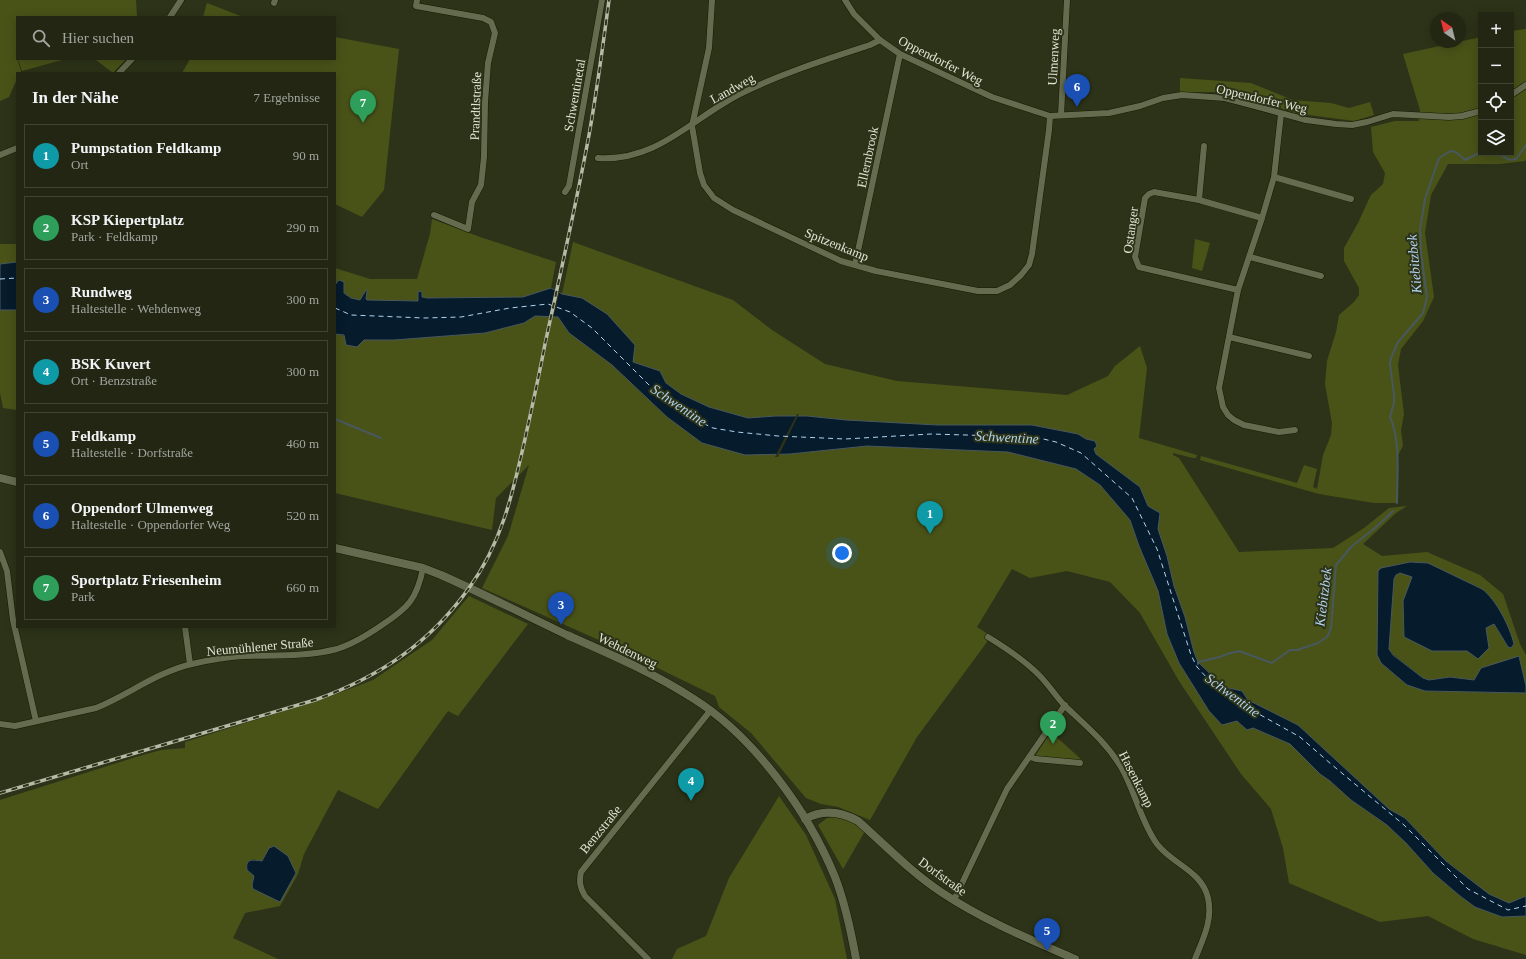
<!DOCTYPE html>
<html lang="de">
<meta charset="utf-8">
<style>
:root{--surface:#222612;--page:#2a2e1b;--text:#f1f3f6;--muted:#a2a59f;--line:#3f4332;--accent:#ea580c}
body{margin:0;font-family:"Times New Roman",serif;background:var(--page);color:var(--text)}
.controls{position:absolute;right:12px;top:12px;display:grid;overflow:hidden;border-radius:0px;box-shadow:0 2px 10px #0003}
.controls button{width:36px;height:36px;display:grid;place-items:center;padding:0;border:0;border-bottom:1px solid var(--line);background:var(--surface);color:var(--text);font:20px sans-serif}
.compass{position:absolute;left:1430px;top:12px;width:36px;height:36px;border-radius:50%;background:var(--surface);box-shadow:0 2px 10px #0003;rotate:325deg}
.you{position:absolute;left:842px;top:553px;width:14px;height:14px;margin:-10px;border:3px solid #fff;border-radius:50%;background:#1a73e8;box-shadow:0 0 0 6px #1a73e833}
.badge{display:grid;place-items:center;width:26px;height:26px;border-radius:50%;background:var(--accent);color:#fff;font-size:13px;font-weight:700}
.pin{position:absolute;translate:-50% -33px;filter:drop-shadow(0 1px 2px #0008)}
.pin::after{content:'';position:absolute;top:21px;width:14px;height:12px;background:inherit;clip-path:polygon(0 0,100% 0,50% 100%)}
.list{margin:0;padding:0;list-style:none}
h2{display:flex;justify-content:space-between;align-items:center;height:52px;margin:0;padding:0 16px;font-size:17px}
h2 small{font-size:13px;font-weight:400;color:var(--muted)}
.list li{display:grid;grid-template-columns:26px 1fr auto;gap:12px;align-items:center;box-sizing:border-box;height:64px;margin:0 8px 8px;padding:0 8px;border:1px solid var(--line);border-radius:0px}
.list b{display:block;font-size:15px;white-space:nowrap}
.list p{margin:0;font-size:13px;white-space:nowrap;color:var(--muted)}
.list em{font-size:13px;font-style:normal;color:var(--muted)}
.icon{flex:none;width:22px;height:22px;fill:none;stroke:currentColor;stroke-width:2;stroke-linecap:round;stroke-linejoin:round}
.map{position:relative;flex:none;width:1526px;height:959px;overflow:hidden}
.search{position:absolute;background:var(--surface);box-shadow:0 2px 10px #0003;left:16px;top:16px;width:320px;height:44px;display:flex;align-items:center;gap:10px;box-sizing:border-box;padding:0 14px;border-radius:0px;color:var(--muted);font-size:15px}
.panel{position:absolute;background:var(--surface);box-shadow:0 2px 10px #0003;left:16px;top:72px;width:320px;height:556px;border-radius:0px}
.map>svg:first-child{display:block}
</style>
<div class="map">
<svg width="1526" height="959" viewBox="0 0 1526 959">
<rect width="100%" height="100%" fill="#2d3318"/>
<!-- green -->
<g fill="#495318" fill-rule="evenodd">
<polygon points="0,0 136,0 137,17 17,17 17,57 16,55 21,71 20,73 17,73 17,79 9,97 0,101"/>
<polygon points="207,3 243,17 203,17"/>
<polygon points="1526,29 1526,160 1525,161 1500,164 1448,164 1431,195 1425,233 1434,297 1423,321 1401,349 1398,365 1404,414 1401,430 1403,446 1397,457 1397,503 1374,503 1319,494 1200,460 1201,456 1297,483 1304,465 1317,469 1313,487 1317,489 1323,455 1331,435 1332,423 1325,384 1327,361 1336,332 1339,315 1354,302 1359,295 1359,288 1344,261 1344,248 1358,223 1368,201 1371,195 1383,184 1385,173 1373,152 1371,127 1395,121 1419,121 1420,110 1403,54 1481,37 1481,153 1511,153 1511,31"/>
<polygon points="335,37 399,49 384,190 362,217 335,204 335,73 182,73 190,59 335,59"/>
<polygon points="18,59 126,59 113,73 96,60 62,60 22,71"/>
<polygon points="1180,78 1251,83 1293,100 1331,103 1349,108 1370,102 1374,115 1354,121 1294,113 1253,99 1213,92 1180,92"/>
<path d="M432,219L480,237L556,262L551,288L523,297L427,298L422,297L418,292V301L367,300L366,299L367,290H366L360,300C345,297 344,294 339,280L335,285V268L370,279H417L430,234Z"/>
<polygon points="1195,239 1210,243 1202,271 1192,268"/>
<polygon points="573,242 733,300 772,330 825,364 897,381 1067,395 1108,376 1115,366 1140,346 1147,368 1139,438 1197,455 1196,458 1193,458 1173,453 1173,455 1179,458 1239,552 1333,548 1364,528 1389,508 1407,506 1396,513 1363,544 1382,556 1427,552 1480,575 1503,594 1520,644 1526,655 1526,686 1450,677 1429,680 1423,678 1393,654 1389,649 1394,579 1396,575 1400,573 1412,577 1403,601 1432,651 1467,651 1489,648 1486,628 1494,624 1508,647 1511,634 1428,563 1410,562 1381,568 1381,663 1407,685 1425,691 1526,693 1526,896 1509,903 1489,894 1446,861 1405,818 1389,809 1298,725 1248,700 1241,691 1224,687 1198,662 1194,652 1185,617 1174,586 1167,556 1158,529 1160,513 1148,506 1140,487 1096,454 1094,449 1095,441 1086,439 1078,434 1032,425 937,425 846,420 807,416 776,416 748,418 709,407 681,394 666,383 660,371 633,362 562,294"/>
<polygon points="0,244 17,244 17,262 0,264"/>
<polygon points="0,310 17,310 17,410 3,408 0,393"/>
<polygon points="544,315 558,317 569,333 612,365 667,417 702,443 790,454 867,446 1008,452 1076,469 1100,485 1130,520 1139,546 1158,591 1167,634 1179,663 1209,711 1222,725 1237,721 1247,730 1253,728 1290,744 1320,774 1330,781 1351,800 1387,825 1406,843 1433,873 1460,896 1475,907 1502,917 1526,916 1526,955 1473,939 1428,916 1380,922 1289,883 1283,848 1271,809 1241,774 1179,681 1140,613 1110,582 1067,571 1030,578 1012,569 977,627 988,634 987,642 917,737 870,820 838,807 821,804 806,798 751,733 719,707 715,696 619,649 482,588 508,536 529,465 496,498 492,530 335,493 335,334 364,340 394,340 485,333 524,323 535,316"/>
<path d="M469,596L528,624L458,716L448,711L378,809L338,790L304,854L298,874L280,906L245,913L233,938L278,959H0V800L136,757L161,750L185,748V742L326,698L373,680L432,640ZM269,848L252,885L254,876L252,859L262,861Z"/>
<polygon points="1051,732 1083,761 1038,758 1035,756"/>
<polygon points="779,796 806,835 835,899 847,959 672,959 677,949 706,936 729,878"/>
<polygon points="838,816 848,818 865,831 843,869 818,825 827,818"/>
</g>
<!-- water -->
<g fill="#061b2b" stroke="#48585e">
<polygon points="17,262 17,310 0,310 0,264"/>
<polygon points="339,280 344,282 344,293 351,298 360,300 366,290 367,290 366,299 367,300 418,301 418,291 422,292 422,297 427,298 523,297 551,288 562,294 582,298 607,314 635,345 633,362 660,371 666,383 681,394 709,407 748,418 776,416 807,416 846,420 937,425 1032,425 1078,434 1086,439 1095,441 1097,446 1094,449 1096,454 1140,487 1148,506 1160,513 1158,529 1167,556 1174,586 1185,617 1194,652 1198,662 1224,687 1242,691 1248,700 1298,725 1389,809 1405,818 1446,861 1489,894 1509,903 1526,896 1526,916 1502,917 1475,907 1460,896 1433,873 1406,843 1387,825 1351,800 1330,781 1320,774 1290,744 1253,728 1247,730 1237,721 1222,725 1209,711 1179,663 1167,634 1158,591 1139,546 1130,520 1100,485 1076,469 1008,452 867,446 790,454 745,455 702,443 667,417 612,365 569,333 558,317 535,316 524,323 485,333 394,340 364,340 357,347 346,345 344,335 335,334 335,285"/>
<path d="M1410,562L1428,563L1482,589C1496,599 1510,627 1514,644L1511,648L1508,647L1494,624L1486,628L1489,648L1478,659L1467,651H1432L1404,637L1403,601L1412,577L1400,573L1396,575L1394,579L1389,649L1393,655L1423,678L1429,680L1450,677L1474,680L1481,668L1519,656L1526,686V693L1425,691L1407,685L1381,663L1377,655L1378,571L1381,568Z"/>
<path d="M274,846L288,856L296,873L280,902L253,889L252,885L254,876L247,870C245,858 253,860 262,861L269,848Z"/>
</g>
<!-- pier -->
<g fill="#2d3318">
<polygon points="555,288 560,290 553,318 549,318"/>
<polygon points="797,414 799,414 778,457 775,457"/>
</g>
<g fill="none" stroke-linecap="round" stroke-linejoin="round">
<!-- stream -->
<g stroke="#48585e" stroke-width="2">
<polyline points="1496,153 1510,160 1516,159 1526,145"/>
<polyline points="335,419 381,438"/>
<path d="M1397,503C1397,476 1401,441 1390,417L1394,403V395L1390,364L1391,358L1398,342L1423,313L1427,297L1421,253L1420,229L1425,199L1439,158L1450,151L1456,152L1465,160L1481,152"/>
<polyline points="1198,664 1198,662 1220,657 1227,654 1239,651 1272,663 1290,650 1297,650 1318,643 1327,637 1331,628 1336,565 1351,547 1375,528 1393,511"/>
</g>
<!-- ferry -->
<g stroke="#b2d4f0" stroke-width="1" stroke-dasharray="5 4" stroke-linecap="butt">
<polyline points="0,279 17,278"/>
<polyline points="335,308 351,315 424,318 461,317 510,308 548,304 570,312 592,328 658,394 696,420 713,428 737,432 778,436 845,439 931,434 1035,437 1056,442 1081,453 1132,498 1157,549 1191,655 1197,667 1208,679 1257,713 1300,737 1331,764 1404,825 1468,889 1508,910 1526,906"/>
</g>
<!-- street casing -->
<g stroke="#161a02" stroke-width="7">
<g id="street">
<polyline points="417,0 416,6 483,18 491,22 495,33 488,63 485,102 484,157 481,185 472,202 468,229 434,215"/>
<polyline points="712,0 709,48 692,126 700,173 704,185 714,198 733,210 841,261 876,271 978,291 997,291 1010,285 1021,275 1029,265 1032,254 1049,130 1050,116"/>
<polyline points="845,0 854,14 880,40 900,54 992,97 1050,116 1109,113 1140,106 1163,98 1182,95 1225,98 1306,120 1336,124 1352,125 1367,122 1393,114 1449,117 1462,116 1481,111"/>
<polyline points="274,3 275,0"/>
<polyline points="170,17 181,0"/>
<polyline points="119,73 132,59"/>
<polyline points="1511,95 1526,85"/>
<polyline points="1281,114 1274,177 1262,218 1238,290 1219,388 1223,407 1228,415 1234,420 1244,425 1279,432 1295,430"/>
<polyline points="1061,115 1067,0"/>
<polyline points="0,155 17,148"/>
<path d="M598,158C658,162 693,117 742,93C783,73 827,59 870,45L880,40"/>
<polyline points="1274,177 1351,199"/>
<polyline points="565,192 569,186 602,0"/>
<polyline points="1199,200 1204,146"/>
<polyline points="1250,257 1321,276"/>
<polyline points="855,265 900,54"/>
<polyline points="1238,290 1139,267 1135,257 1145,198 1149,194 1154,192 1199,200 1262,218"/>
<polyline points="1229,337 1309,356"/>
<polyline points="0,552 7,571 13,620 36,721"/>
<polyline points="185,627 190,664"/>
<path d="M988,637C1006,648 1024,660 1039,675C1048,684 1055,695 1064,705C1085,725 1106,742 1121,767C1135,791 1141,822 1157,844C1172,864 1202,871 1208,898C1213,920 1203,939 1195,959"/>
<path d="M0,724L15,726L96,708C128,695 157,672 192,664C209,660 226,657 243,656C274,655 306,657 337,649C353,644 369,634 382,625C408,608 417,599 423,568"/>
<polyline points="1030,757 1036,759 1080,763"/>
<polyline points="954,900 1007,789 1065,705"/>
<path d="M648,959L585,896C580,888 579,882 581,872L710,711"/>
</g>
</g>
<!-- secondary casing -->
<g stroke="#161a02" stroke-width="9">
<g id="secondary">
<polyline points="0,478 17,482"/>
<path d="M335,548L423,568L441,575C484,594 525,615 567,635C610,654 654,673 694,699C754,737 808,811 835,877C845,903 851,931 856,959"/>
<path d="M805,819C823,809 840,811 858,821C885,845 911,872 941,892C983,920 1029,939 1075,959"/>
</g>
</g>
<!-- street -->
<use href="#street" stroke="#646b4e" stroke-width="6"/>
<!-- secondary -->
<use href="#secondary" stroke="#646b4e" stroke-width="8"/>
<!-- rail casing -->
<g stroke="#b6bba8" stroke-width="3.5">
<path id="rail" d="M0,793L315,700C379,677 429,644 469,588C502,543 513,492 525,439C532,407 539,376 545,344C560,275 576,205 589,135C597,91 603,45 609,0"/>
</g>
<!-- rail -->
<use href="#rail" stroke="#2d3318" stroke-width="2" stroke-dasharray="6" stroke-linecap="butt"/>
</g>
<g text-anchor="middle" stroke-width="4" stroke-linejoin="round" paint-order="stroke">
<!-- street labels -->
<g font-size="13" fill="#e1e5d5" stroke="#2d3318">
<text transform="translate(1053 57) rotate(-87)" y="5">Ulmenweg</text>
<text transform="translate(941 60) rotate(27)" y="5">Oppendorfer Weg</text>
<text transform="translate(732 88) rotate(-29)" y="5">Landweg</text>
<text transform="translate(574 95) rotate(-80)" y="5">Schwentinetal</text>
<text transform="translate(1262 98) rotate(13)" y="5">Oppendorfer Weg</text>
<text transform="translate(475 106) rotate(-88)" y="5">Prandtlstraße</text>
<text transform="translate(867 157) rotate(-78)" y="5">Ellernbrook</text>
<text transform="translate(1130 230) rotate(-82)" y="5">Ostanger</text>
<text transform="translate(837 244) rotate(22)" y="5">Spitzenkamp</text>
<text transform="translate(260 646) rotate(-5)" y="5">Neumühlener Straße</text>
<text transform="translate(628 650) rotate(26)" y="5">Wehdenweg</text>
<text transform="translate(1137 779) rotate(63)" y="5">Hasenkamp</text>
<text transform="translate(600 829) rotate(-51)" y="5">Benzstraße</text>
<text transform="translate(943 876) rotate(36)" y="5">Dorfstraße</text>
</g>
<!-- water labels -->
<g font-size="14" font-style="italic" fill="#b2d4f0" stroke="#2d3318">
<text transform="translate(1414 264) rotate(-95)" y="5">Kiebitzbek</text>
<text transform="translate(679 405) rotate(34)" y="5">Schwentine</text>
<text transform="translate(1007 437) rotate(3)" y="5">Schwentine</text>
<text transform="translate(1323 597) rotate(-83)" y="5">Kiebitzbek</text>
<text transform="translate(1233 695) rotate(36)" y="5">Schwentine</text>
</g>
</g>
</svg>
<div class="controls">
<button>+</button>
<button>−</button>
<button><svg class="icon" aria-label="locate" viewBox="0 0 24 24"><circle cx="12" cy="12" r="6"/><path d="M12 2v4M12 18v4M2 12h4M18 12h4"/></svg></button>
<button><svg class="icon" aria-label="layers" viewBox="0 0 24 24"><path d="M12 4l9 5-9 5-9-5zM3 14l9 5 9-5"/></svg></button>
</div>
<svg class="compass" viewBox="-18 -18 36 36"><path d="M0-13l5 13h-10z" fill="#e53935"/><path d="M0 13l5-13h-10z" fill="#a2a59f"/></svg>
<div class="you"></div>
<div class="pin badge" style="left:930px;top:534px;background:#0f9aa8">1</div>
<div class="pin badge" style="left:1053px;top:744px;background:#2e9e5b">2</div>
<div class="pin badge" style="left:561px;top:625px;background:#1a4fb4">3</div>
<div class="pin badge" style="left:691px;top:801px;background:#0f9aa8">4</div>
<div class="pin badge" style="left:1047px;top:951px;background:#1a4fb4">5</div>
<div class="pin badge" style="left:1077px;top:107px;background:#1a4fb4">6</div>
<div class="pin badge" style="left:363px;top:123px;background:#2e9e5b">7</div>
<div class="search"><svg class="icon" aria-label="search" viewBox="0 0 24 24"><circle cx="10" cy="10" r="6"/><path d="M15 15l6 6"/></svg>Hier suchen</div>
<section class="panel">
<h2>In der Nähe<small>7 Ergebnisse</small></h2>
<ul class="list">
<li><span class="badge" style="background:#0f9aa8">1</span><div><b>Pumpstation Feldkamp</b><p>Ort</p></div><em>90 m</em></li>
<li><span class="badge" style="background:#2e9e5b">2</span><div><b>KSP Kiepertplatz</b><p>Park · Feldkamp</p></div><em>290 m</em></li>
<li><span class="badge" style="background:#1a4fb4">3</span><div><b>Rundweg</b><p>Haltestelle · Wehdenweg</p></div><em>300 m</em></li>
<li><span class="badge" style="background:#0f9aa8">4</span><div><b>BSK Kuvert</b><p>Ort · Benzstraße</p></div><em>300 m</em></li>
<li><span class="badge" style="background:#1a4fb4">5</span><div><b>Feldkamp</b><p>Haltestelle · Dorfstraße</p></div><em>460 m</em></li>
<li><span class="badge" style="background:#1a4fb4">6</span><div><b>Oppendorf Ulmenweg</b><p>Haltestelle · Oppendorfer Weg</p></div><em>520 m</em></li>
<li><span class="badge" style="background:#2e9e5b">7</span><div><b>Sportplatz Friesenheim</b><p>Park</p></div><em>660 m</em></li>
</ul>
</section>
</div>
